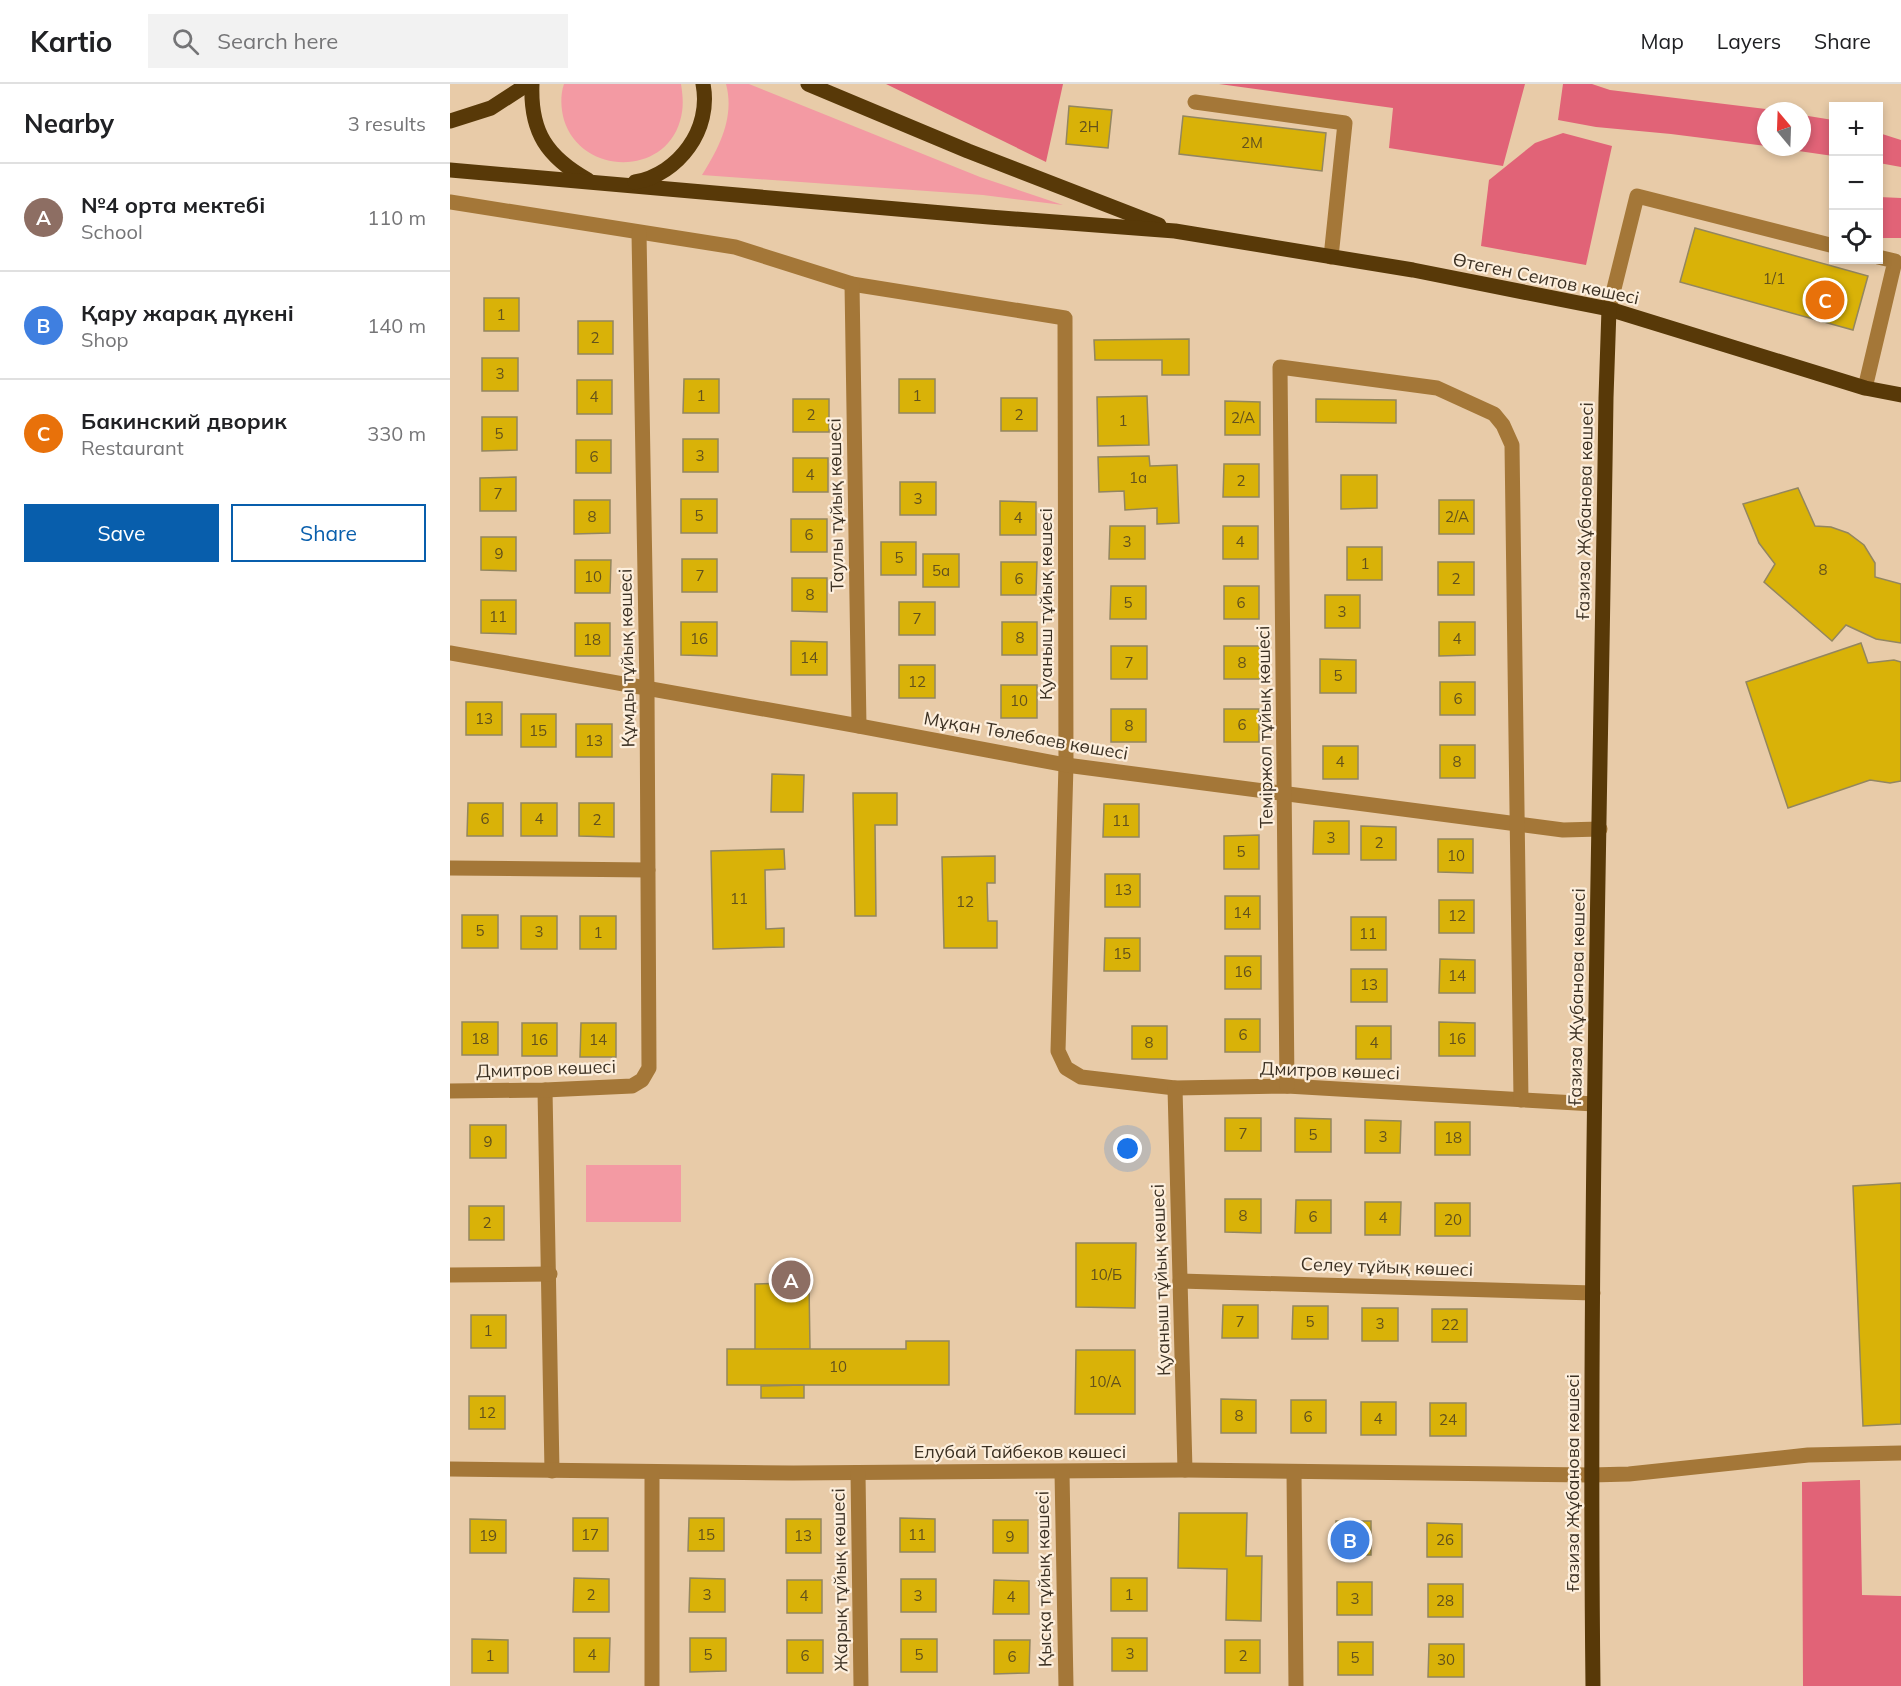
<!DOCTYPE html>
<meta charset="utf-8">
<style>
:root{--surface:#fff;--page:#f2f2f2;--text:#202124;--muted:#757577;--line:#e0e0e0;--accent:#085eac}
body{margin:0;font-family:Mulish,sans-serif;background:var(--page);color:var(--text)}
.controls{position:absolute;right:18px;top:18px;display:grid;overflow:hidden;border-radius:0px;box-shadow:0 3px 9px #0003}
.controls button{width:54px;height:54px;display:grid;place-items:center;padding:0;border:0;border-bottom:2px solid var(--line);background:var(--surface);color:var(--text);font:30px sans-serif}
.compass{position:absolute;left:1307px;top:18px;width:54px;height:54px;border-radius:50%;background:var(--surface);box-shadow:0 3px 9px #0003;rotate:341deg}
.you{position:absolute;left:678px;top:1065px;width:21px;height:21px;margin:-15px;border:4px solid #fff;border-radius:50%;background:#1a73e8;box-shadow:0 0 0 9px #1a73e833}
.badge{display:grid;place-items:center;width:39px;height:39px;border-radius:50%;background:var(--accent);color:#fff;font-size:20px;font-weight:700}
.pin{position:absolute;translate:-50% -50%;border:3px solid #fff;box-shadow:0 2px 6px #0006}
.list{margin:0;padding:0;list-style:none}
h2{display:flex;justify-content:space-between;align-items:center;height:78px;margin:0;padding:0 24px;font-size:26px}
h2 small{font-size:20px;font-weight:400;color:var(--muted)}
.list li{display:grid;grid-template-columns:39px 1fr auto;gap:18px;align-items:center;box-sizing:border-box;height:108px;padding:0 24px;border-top:2px solid var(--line)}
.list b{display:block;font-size:22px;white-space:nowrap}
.list p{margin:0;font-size:20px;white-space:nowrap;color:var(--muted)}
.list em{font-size:20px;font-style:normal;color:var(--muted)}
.actions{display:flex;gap:12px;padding:18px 24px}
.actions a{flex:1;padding:14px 0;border:2px solid var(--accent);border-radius:0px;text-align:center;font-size:21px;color:var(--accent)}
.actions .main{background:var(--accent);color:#fff}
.icon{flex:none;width:33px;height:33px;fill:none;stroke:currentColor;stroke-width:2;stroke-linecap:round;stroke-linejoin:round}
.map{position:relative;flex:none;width:1451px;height:1602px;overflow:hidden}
header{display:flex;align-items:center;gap:36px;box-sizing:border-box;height:84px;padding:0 30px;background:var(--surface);border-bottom:2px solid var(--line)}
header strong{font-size:28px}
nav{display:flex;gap:33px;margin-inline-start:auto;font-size:21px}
.search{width:420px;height:54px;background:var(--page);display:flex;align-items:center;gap:15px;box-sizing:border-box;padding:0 21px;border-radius:0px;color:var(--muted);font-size:22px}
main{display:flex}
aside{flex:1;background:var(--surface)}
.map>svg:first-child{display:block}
</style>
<header>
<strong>Kartio</strong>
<div class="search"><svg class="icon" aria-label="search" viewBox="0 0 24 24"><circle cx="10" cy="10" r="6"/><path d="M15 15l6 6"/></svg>Search here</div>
<nav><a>Map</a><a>Layers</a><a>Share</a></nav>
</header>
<main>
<aside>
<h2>Nearby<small>3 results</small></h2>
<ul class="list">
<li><span class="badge" style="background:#8d6e63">A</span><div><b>№4 орта мектебі</b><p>School</p></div><em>110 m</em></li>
<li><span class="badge" style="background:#3f7fe0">B</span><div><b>Қару жарақ дүкені</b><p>Shop</p></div><em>140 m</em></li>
<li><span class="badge" style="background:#e8710a">C</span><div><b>Бакинский дворик</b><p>Restaurant</p></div><em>330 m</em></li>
</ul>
<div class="actions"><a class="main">Save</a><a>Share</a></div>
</aside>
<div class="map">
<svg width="1451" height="1602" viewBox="0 0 1451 1602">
<rect width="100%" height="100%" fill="#e8cba8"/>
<!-- green -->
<g fill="#f39aa3">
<path d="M114,0H231C233,13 234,24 230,37C214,93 131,91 114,36C111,25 110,11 114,0Z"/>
<path d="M276,0H299L530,93L613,121L533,111L252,91C269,64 285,33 276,0Z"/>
<rect x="136" y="1081" width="95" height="57"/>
</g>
<!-- forest -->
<g fill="#e16377">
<polygon points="436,0 613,0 596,78"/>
<polygon points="769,0 1075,0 1053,82 939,64 943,24"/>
<polygon points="1113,0 1142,0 1160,6 1332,27 1316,27 1316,62 1221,50 1146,43 1108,36"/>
<polygon points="1352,31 1383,36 1383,72 1322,63 1352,63"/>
<polygon points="1113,49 1162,62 1136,181 1031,162 1039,96 1085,59"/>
<polygon points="1429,49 1451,56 1451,83 1429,79"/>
<polygon points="1429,113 1451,114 1451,154 1429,154"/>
<polygon points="1410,1396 1412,1511 1451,1512 1451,1602 1353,1602 1352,1398"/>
</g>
<!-- building -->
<g fill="#d9b208" stroke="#93865f" stroke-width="1.5">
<polygon points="619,22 662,26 658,64 616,60"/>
<polygon points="733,32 876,49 872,87 729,70"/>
<polygon points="1245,144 1418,192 1403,246 1230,198"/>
<rect x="34" y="214" width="35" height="33"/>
<rect x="128" y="237" width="35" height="33"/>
<polygon points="739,255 739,291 712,291 712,276 645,276 644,256"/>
<rect x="32" y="274" width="36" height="33"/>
<polygon points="234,295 269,295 269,329 233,329"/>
<rect x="449" y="295" width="36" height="34"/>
<rect x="127" y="296" width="35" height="34"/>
<polygon points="697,312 699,361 648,362 647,313"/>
<rect x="551" y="314" width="36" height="33"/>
<rect x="343" y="315" width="36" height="33"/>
<polygon points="866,315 946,316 946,339 866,338"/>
<polygon points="775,317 810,318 810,351 775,351"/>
<polygon points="32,333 67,333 67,366 32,367"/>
<rect x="233" y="355" width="35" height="33"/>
<rect x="126" y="356" width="35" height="33"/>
<polygon points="699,372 700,382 727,381 729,439 707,440 707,424 675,426 674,407 649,408 648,373"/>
<rect x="343" y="374" width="35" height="34"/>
<polygon points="774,380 809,380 809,413 773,413"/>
<polygon points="891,391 927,391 927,424 891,425"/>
<polygon points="66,393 66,427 30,427 30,394"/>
<rect x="450" y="398" width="36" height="33"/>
<polygon points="1348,404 1365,442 1381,443 1398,449 1414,461 1425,479 1425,493 1451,500 1451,559 1426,555 1396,541 1382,557 1314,498 1325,480 1309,459 1293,420"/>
<rect x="231" y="415" width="36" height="34"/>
<polygon points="124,416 160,416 160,449 124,450"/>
<rect x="989" y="416" width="35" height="34"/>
<polygon points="550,417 586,418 586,451 550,451"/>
<rect x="341" y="435" width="36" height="33"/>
<polygon points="660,442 695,442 695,475 659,475"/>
<rect x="773" y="442" width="35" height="33"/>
<polygon points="31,453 66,453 66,487 31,486"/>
<rect x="431" y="458" width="35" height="33"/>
<rect x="897" y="463" width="35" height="33"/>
<rect x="473" y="470" width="36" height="33"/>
<rect x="232" y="475" width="35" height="33"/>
<polygon points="125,476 161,476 160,509 125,509"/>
<polygon points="551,478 587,478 586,511 551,511"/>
<rect x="988" y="478" width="36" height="33"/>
<polygon points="342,494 377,494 377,528 342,527"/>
<polygon points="661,502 696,502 696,535 660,535"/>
<rect x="774" y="502" width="35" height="33"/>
<rect x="875" y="511" width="35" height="33"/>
<polygon points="31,516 66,516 66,550 31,549"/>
<rect x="449" y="518" width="36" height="33"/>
<polygon points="231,538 267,538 267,572 231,571"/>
<rect x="552" y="538" width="35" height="33"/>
<polygon points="989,538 1025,538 1025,571 989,572"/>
<rect x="125" y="539" width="35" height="33"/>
<polygon points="341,557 377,558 377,591 341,591"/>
<polygon points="1411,559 1418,579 1444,576 1451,578 1451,697 1440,699 1420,696 1338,724 1296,598"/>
<rect x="661" y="562" width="36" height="33"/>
<rect x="774" y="562" width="36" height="33"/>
<polygon points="870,575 906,576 906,609 870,609"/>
<rect x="449" y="581" width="36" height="33"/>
<rect x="990" y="598" width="35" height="33"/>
<rect x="551" y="601" width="36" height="33"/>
<rect x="16" y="618" width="36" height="33"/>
<rect x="661" y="625" width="35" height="33"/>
<rect x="774" y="625" width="35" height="33"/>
<rect x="71" y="630" width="35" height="33"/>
<rect x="126" y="640" width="36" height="33"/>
<rect x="990" y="661" width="35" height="33"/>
<rect x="873" y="662" width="35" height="33"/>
<polygon points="322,690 354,691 353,728 321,728"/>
<polygon points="403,709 447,709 447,741 425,741 426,832 405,832"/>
<polygon points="18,719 53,719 53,752 17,752"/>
<rect x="71" y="719" width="36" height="33"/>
<polygon points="129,719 164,719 164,753 129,752"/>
<polygon points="654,720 689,720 689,753 653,753"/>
<polygon points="864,737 899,737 899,770 863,770"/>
<polygon points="911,742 946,743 946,776 911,776"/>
<polygon points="809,751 809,785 774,785 774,752"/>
<polygon points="988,755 1023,755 1023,789 988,788"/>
<polygon points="334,765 335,785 315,786 316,845 334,844 334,863 263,865 261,767"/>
<polygon points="545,772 545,799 537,799 538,837 547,837 547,864 494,864 492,773"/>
<rect x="655" y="790" width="35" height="33"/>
<rect x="775" y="812" width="35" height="33"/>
<rect x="989" y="816" width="35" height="33"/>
<rect x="12" y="831" width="36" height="33"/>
<rect x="71" y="832" width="36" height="33"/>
<rect x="130" y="832" width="36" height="33"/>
<rect x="901" y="833" width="35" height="33"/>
<polygon points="655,854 690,854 690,887 654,887"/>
<rect x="775" y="872" width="36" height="33"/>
<polygon points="990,875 1025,876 1025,909 989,909"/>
<rect x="901" y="885" width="36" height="33"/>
<rect x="775" y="935" width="35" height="33"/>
<rect x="12" y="938" width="36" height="33"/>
<polygon points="989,938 1025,939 1025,972 989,972"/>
<rect x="72" y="939" width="35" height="33"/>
<polygon points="131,939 166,939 166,973 130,973"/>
<rect x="682" y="942" width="35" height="33"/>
<rect x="906" y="942" width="35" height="33"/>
<rect x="775" y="1034" width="36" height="33"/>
<polygon points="845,1034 881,1035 881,1068 845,1068"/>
<polygon points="915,1036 951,1037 950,1069 915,1069"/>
<rect x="985" y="1038" width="35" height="33"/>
<rect x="20" y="1041" width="36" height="33"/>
<polygon points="1451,1099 1451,1340 1413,1342 1403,1102"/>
<polygon points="775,1115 811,1115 811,1149 775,1148"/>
<polygon points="846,1116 881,1116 881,1149 845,1149"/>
<polygon points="915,1118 951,1118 950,1151 915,1151"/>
<rect x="985" y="1119" width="35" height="33"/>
<rect x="19" y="1122" width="35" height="34"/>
<polygon points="626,1159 686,1159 685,1224 626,1223"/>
<polygon points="359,1199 360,1265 305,1266 305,1200"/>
<polygon points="773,1221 808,1221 808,1254 772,1254"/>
<polygon points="843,1222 878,1222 878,1255 842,1255"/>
<rect x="912" y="1224" width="36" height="33"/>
<rect x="982" y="1225" width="35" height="33"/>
<rect x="21" y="1231" width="35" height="33"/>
<polygon points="456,1257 499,1257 499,1301 277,1301 277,1265 456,1265"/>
<polygon points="626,1266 685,1266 685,1330 625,1330"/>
<polygon points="354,1301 354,1314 311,1314 311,1302"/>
<rect x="19" y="1312" width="36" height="33"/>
<polygon points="771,1315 806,1316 806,1349 771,1349"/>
<rect x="841" y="1316" width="35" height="33"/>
<rect x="911" y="1318" width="35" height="33"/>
<rect x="980" y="1319" width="36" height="33"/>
<polygon points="729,1429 797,1429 796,1472 812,1472 811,1537 776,1536 777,1485 728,1484"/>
<rect x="123" y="1434" width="35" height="33"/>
<polygon points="239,1434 274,1434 274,1467 238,1467"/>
<polygon points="450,1434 485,1435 485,1468 450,1468"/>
<polygon points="20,1435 56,1436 56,1469 20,1469"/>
<rect x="336" y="1435" width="35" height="34"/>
<rect x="543" y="1436" width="35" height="33"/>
<rect x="886" y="1437" width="35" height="34"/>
<polygon points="977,1439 1012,1440 1012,1473 977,1473"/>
<polygon points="124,1494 159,1495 159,1528 123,1528"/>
<polygon points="240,1494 275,1495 275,1528 239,1528"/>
<rect x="661" y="1494" width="36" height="33"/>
<rect x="451" y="1495" width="35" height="33"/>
<rect x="337" y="1496" width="35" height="33"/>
<polygon points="544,1496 579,1497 579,1530 543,1530"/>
<rect x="887" y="1498" width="35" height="33"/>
<rect x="978" y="1500" width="35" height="33"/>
<polygon points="124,1554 160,1554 159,1588 124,1588"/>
<polygon points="240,1554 276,1554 276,1587 240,1588"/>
<rect x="662" y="1554" width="35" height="33"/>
<polygon points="22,1555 58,1556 58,1589 22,1589"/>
<rect x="451" y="1555" width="36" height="33"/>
<rect x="337" y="1556" width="36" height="33"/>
<polygon points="544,1556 580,1556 579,1589 544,1590"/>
<rect x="775" y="1556" width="35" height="33"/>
<rect x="888" y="1558" width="35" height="33"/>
<polygon points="979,1560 1014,1560 1014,1593 978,1593"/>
</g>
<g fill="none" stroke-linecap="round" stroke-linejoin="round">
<!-- minor -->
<g stroke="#a47738" stroke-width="15">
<polyline points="745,18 895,39 881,173"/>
<polyline points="0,118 285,163 402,200 615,234 616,681 608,967 616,984 631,993 725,1004 837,1002 1144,1020"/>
<polyline points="402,200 409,642"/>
<polyline points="1159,225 1187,112 1384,162"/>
<polyline points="1415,304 1445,177 1428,173"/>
<polyline points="0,569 409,642 616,681 1113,746 1150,745"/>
<polyline points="0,784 198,786"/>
<polyline points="837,1002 830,283 987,304 1044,330 1053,341 1062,361 1071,1016"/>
<polyline points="725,1004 735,1386"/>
<polyline points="95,1006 102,1387"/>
<polyline points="0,1007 95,1006 182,1002 192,996 199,984 197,605 189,149"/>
<polyline points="0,1191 100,1190"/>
<polyline points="730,1197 1143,1209"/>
<polyline points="0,1385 343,1389 735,1386 1141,1391 1179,1390 1358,1371 1451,1369"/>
<polyline points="202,1388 202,1602"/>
<polyline points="612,1388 616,1602"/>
<polyline points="844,1388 846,1602"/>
<polyline points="408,1389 411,1602"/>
</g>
<!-- major -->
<g stroke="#583908" stroke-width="15">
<path d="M82,0C80,48 97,73 138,96"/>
<polyline points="358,0 518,67 709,141"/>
<polyline points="0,37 41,24 78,0"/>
<polyline points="0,86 539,133 725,147 963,186 1159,225 1415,304 1451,311"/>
<path d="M185,98C229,90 262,45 253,0"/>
<path d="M1143,1602C1138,1173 1150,743 1156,314L1159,225"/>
</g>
</g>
<g text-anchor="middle" stroke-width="4.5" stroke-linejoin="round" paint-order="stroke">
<!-- number labels -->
<g font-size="15" fill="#63511c">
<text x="639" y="48">2Н</text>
<text x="802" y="64">2М</text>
<text x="1324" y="200">1/1</text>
<text x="51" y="236">1</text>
<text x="145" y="259">2</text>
<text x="50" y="295">3</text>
<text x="251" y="317">1</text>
<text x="467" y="317">1</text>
<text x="144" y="318">4</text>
<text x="361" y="336">2</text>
<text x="569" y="336">2</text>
<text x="793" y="339">2/А</text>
<text x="673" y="342">1</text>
<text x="49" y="355">5</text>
<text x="250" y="377">3</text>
<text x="144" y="378">6</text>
<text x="360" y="396">4</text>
<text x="688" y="399">1а</text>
<text x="791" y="402">2</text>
<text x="48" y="415">7</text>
<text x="468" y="420">3</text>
<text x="249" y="437">5</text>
<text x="142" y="438">8</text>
<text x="1007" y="438">2/А</text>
<text x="568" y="439">4</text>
<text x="359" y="456">6</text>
<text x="677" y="463">3</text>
<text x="790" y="463">4</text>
<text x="49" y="475">9</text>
<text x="449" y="479">5</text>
<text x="915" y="485">1</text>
<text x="1373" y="491">8</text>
<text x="491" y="492">5а</text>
<text x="250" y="497">7</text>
<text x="143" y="498">10</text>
<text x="569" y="500">6</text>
<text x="1006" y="500">2</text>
<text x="360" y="516">8</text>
<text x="678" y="524">5</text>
<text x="791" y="524">6</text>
<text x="892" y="533">3</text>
<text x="48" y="538">11</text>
<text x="467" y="540">7</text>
<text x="570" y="559">8</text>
<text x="249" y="560">16</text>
<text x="1007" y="560">4</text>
<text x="142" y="561">18</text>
<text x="359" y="579">14</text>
<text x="679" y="584">7</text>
<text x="792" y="584">8</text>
<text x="888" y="597">5</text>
<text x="467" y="603">12</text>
<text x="1008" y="620">6</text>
<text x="569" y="622">10</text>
<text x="34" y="640">13</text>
<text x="792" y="646">6</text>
<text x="679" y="647">8</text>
<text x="88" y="652">15</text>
<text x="144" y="662">13</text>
<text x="890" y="683">4</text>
<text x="1007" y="683">8</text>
<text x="35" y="740">6</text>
<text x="89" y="740">4</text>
<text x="147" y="741">2</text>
<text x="671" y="742">11</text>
<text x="881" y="759">3</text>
<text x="929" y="764">2</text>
<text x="791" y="773">5</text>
<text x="1006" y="777">10</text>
<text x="673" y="811">13</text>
<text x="289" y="820">11</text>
<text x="515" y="823">12</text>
<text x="792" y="834">14</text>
<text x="1007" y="837">12</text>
<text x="30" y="852">5</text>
<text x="89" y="853">3</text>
<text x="148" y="854">1</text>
<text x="918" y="855">11</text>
<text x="672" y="875">15</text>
<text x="793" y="893">16</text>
<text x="1007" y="897">14</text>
<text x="919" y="906">13</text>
<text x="793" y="956">6</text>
<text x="30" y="960">18</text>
<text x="1007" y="960">16</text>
<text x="89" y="961">16</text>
<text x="148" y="961">14</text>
<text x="699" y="964">8</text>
<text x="924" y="964">4</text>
<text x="793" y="1055">7</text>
<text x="863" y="1056">5</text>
<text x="933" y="1058">3</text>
<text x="1003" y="1059">18</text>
<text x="38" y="1063">9</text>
<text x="793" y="1137">8</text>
<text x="863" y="1138">6</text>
<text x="933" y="1139">4</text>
<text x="1003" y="1141">20</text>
<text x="37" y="1144">2</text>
<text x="656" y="1196">10/Б</text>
<text x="790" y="1243">7</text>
<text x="860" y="1243">5</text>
<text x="930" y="1245">3</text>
<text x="1000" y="1246">22</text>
<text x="38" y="1252">1</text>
<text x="388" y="1288">10</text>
<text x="655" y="1303">10/А</text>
<text x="37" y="1334">12</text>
<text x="789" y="1337">8</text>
<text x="858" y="1338">6</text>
<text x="928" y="1340">4</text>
<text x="998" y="1341">24</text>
<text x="140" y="1456">17</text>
<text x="256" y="1456">15</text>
<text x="467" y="1456">11</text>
<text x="38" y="1457">19</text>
<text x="353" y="1457">13</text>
<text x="560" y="1458">9</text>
<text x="995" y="1461">26</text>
<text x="141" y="1516">2</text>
<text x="257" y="1516">3</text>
<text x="679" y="1516">1</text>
<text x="354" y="1517">4</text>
<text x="468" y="1517">3</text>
<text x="561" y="1518">4</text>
<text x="905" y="1520">3</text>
<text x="995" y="1522">28</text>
<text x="680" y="1575">3</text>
<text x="142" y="1576">4</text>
<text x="258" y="1576">5</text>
<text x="469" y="1576">5</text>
<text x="40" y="1577">1</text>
<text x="355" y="1577">6</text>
<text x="793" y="1577">2</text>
<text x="562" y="1578">6</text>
<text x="905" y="1579">5</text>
<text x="996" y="1581">30</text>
</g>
<!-- street labels -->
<g font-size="18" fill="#3c3123" stroke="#fdefdd">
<text transform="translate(1096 195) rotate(12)" y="6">Өтеген Сеитов көшесі</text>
<text transform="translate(386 421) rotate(-91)" y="6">Таулы тұйық көшесі</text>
<text transform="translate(1135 427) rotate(-89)" y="6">Ғазиза Жұбанова көшесі</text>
<text transform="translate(596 520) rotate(-90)" y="6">Қуаныш тұйық көшесі</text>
<text transform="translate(177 574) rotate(-91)" y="6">Құмды тұйық көшесі</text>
<text transform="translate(815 643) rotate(-91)" y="6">Теміржол тұйық көшесі</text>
<text transform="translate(576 652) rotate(10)" y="6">Мұқан Төлебаев көшесі</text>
<text transform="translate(1127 913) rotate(-89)" y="6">Ғазиза Жұбанова көшесі</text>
<text transform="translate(96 985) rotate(-2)" y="6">Дмитров көшесі</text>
<text transform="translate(880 987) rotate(2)" y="6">Дмитров көшесі</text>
<text transform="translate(937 1183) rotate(2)" y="6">Селеу тұйық көшесі</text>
<text transform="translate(711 1196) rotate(-92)" y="6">Қуаныш тұйық көшесі</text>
<text x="570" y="1374">Елубай Тайбеков көшесі</text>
<text transform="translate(1123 1399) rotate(-90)" y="6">Ғазиза Жұбанова көшесі</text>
<text transform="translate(594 1495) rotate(-91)" y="6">Қысқа тұйық көшесі</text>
<text transform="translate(390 1496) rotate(-91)" y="6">Жарық тұйық көшесі</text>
</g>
</g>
</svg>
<div class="controls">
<button>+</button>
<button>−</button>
<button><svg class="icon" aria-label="locate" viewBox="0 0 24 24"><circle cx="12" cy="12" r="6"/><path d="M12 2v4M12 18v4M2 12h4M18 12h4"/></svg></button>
</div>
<svg class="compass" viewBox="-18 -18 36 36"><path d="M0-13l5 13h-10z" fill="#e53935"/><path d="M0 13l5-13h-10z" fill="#757577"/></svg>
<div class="you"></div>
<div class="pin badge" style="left:341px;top:1196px;background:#8d6e63">A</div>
<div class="pin badge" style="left:900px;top:1456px;background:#3f7fe0">B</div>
<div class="pin badge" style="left:1375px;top:216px;background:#e8710a">C</div>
</div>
</main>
